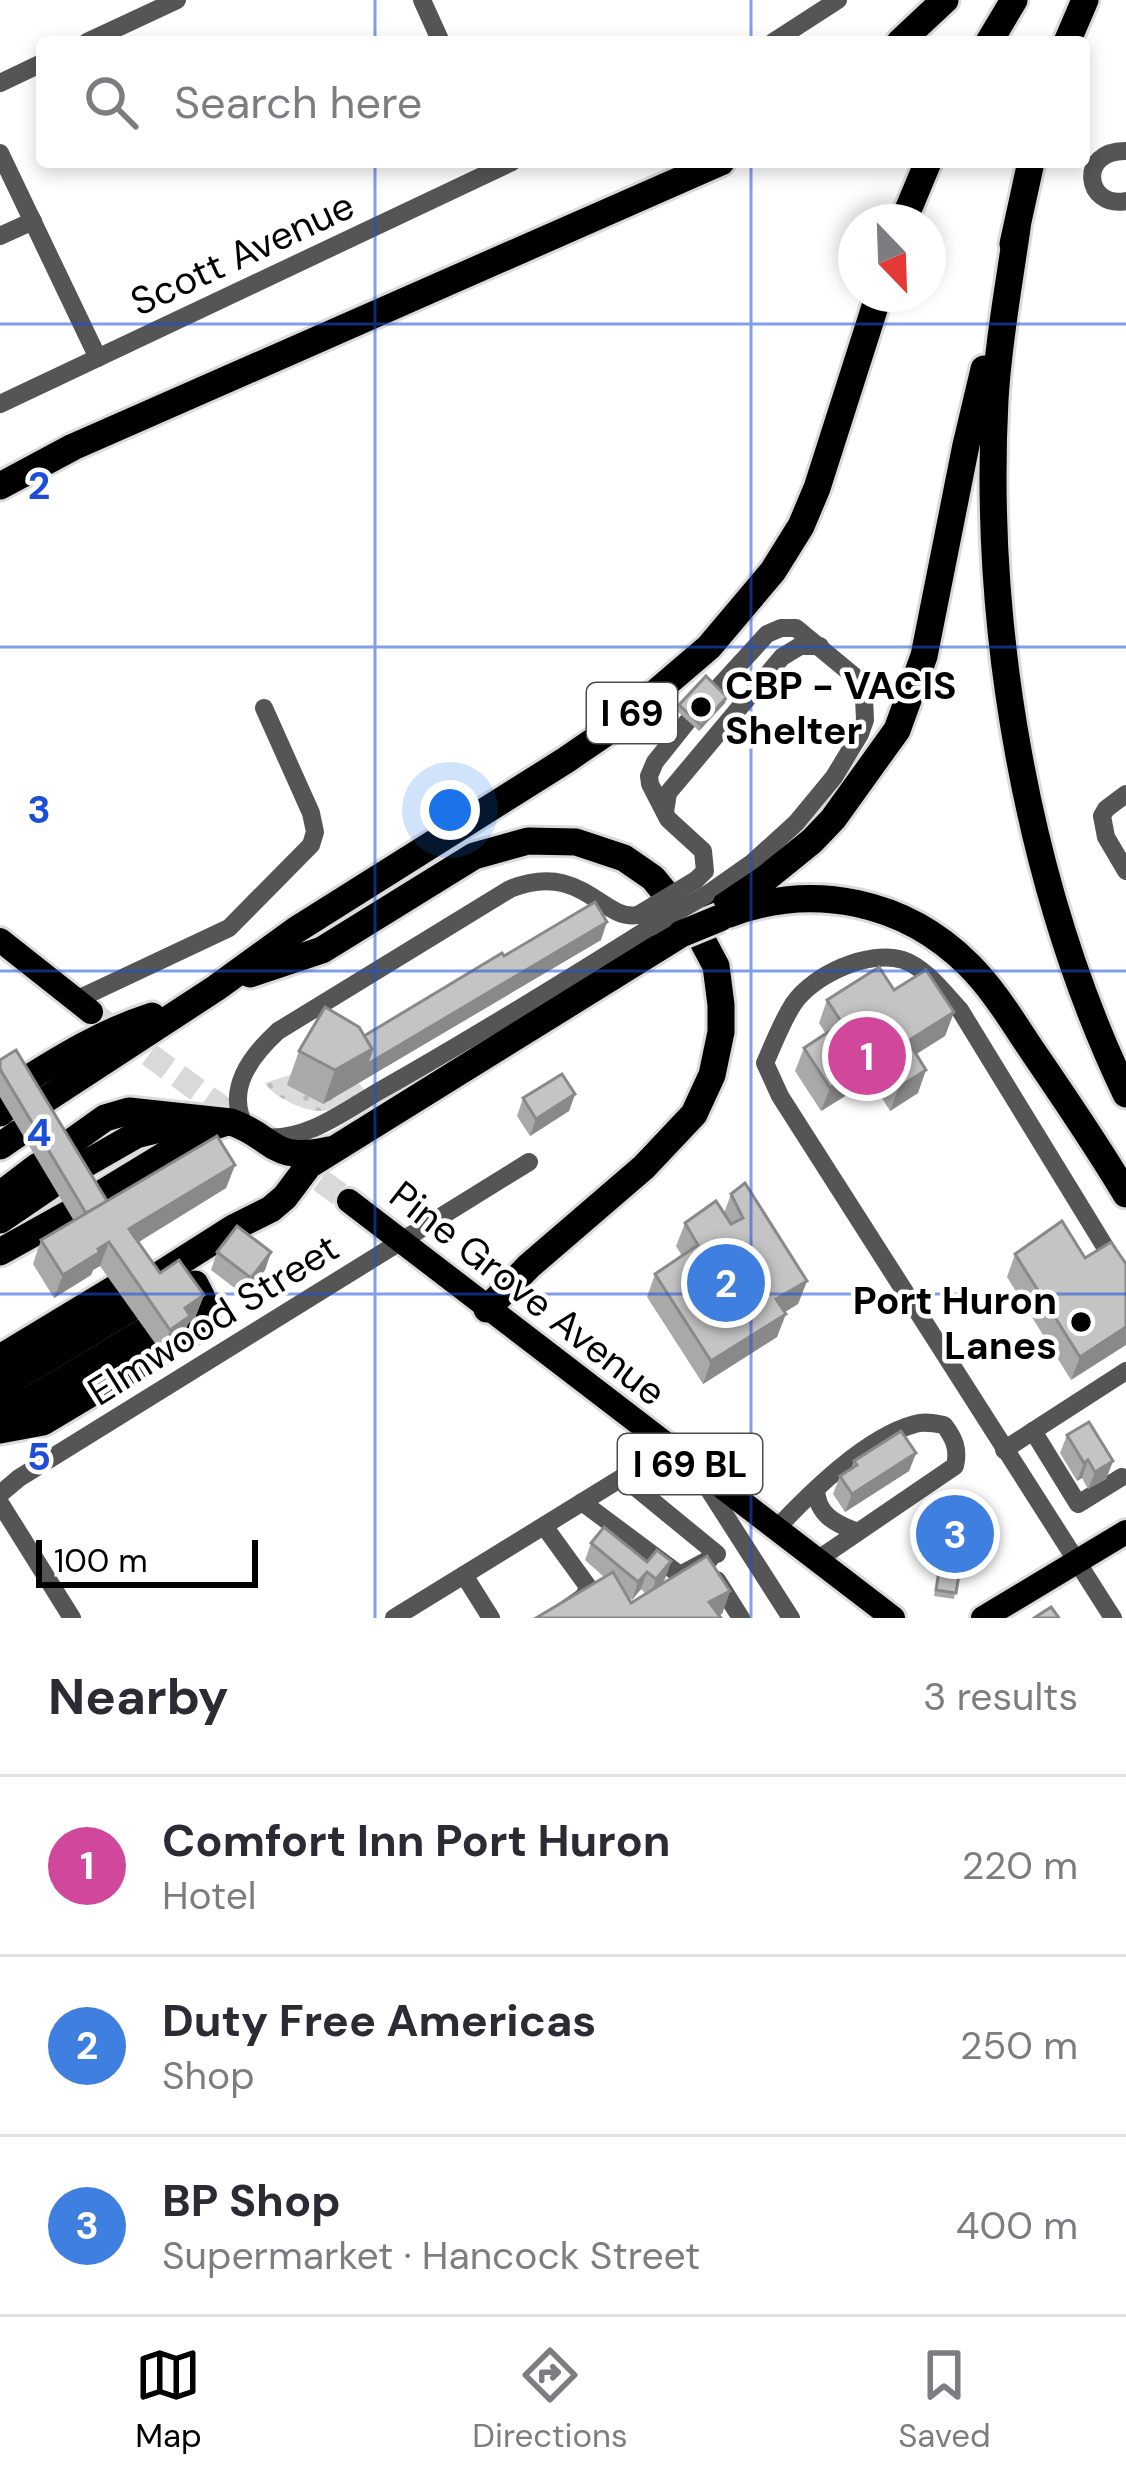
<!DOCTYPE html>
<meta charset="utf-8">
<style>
:root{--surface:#fff;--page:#f2f2f3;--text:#2b2b33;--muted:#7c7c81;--line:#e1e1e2;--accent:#000}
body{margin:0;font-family:"DM Sans",sans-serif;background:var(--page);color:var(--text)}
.compass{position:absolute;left:838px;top:204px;width:108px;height:108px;border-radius:50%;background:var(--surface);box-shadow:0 6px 18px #0003;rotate:157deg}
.scale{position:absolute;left:36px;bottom:30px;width:222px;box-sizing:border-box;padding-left:12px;border:6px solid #000;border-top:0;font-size:33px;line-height:42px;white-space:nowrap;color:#000;-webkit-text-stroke:9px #fff;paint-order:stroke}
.you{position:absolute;left:450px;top:810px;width:42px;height:42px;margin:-30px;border:9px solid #fff;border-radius:50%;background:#1a73e8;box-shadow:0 0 0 18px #1a73e833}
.badge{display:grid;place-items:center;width:78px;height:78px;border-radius:50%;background:var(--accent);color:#fff;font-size:39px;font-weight:700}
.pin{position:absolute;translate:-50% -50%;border:6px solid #fff;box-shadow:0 3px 12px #0006}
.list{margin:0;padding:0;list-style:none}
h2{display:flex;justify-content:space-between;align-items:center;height:156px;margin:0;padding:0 48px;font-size:51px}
h2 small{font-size:39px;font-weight:400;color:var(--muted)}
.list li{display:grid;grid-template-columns:78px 1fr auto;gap:36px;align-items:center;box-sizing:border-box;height:180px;padding:0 48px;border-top:3px solid var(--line)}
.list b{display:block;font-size:45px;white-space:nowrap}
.list p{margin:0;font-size:39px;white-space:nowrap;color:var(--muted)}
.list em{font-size:39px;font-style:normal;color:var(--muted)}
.icon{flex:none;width:66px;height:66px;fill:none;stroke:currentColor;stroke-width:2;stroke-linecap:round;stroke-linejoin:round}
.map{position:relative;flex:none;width:1126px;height:1618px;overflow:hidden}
.search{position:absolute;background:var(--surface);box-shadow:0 6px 18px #0003;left:36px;right:36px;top:36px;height:132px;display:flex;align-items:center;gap:30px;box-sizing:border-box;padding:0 42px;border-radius:12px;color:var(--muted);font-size:45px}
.sheet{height:696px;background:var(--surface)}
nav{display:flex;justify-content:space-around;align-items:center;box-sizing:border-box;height:168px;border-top:3px solid var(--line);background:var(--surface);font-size:33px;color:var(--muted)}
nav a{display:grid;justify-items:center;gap:6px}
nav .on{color:var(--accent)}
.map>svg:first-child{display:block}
</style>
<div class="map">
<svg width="1126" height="1618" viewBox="0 0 1126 1618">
<defs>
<pattern id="green-dots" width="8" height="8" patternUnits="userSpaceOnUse" patternTransform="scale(3)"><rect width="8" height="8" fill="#dcdcdc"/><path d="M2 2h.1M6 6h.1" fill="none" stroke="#bbb" stroke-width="1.8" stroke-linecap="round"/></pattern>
</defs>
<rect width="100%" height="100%" fill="#fff"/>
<!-- green -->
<path fill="url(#green-dots)" d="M293,1074L359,1083L365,1091C334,1110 324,1119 289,1102C278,1096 272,1093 265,1083Z"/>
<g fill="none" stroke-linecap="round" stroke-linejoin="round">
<!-- major-tunnel -->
<g stroke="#d9d9d9" stroke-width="24" stroke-dasharray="24 12" stroke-linecap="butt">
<polyline points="91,1012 244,1124"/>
<polyline points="291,1159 349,1201"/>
</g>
<!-- major casing -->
<g stroke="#dbdbdb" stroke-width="30">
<g id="major">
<polyline points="0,940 91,1012"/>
<polyline points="349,1201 893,1618"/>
<polyline points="983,1618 1126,1532"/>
</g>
</g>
<!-- highway casing -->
<g stroke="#dbdbdb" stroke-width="33">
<g id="highway">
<polyline points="900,42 945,0"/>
<polyline points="989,42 1014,0"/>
<polyline points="1067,42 1085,0"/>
<polyline points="903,222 928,162"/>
<path d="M1017,228C1009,285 998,343 995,400C983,629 1027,887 1126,1094"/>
<polyline points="1013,244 1031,162"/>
<polyline points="0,486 73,447 721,162"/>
<polyline points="716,912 765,879 812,841 833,819 897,730 924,656 966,445 984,369"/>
<path d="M729,914C814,882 905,901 969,965C997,993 1017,1029 1040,1062C1070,1106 1099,1149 1126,1194"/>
<polyline points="250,974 322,950 474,856 528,841 576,842 624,858 653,878 699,934 716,966 721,1005 721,1032 712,1075 694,1114 644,1167 529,1266 487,1309"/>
<path d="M21,1083C62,1057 105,1031 152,1016"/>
<polyline points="34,1107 216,988 296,930 566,760 620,723 709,647 773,571 801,526 817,488 879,294"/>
<polyline points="0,1113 5,1109"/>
<polyline points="0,1146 19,1133"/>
<path d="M60,1150L105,1118L129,1111L231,1122C275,1137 270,1163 329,1150"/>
<polyline points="73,1171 136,1135 181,1124"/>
<polyline points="0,1195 38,1166"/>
<polyline points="91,1200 211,1127 227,1122"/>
<polyline points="0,1220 50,1186"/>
<polyline points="0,1252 68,1214"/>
<polyline points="150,1281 235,1227 271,1209 285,1197 309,1165 681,934"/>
<path d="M182,1338C212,1318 211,1314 195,1284"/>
<polyline points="0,1358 114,1289"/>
<polyline points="0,1387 128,1310"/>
<polyline points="0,1411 30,1400 145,1331"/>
<polyline points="0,1430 43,1422 160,1352"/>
</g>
</g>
<!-- minor -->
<g stroke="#555" stroke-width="18">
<polyline points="422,0 441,42"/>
<polyline points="87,42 177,0"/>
<polyline points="773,42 838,0"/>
<polyline points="0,83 42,63"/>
<path d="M1126,151C1077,150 1085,209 1126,201"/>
<polyline points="0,153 98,358"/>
<polyline points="0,236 33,221"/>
<polyline points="0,404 512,162"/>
<polyline points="687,722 655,762 649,776 650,784 668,819 703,851 705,871 696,880"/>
<polyline points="1126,794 1106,809 1102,816 1106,837 1126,871"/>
<polyline points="665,812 668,793 782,657 800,646 820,646"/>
<polyline points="706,895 753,862 796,823 834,777 860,734 865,720 864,697 854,676 796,628 781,628 767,634 715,691"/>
<polyline points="76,1000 229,928 311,845 315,832 311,813 264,708"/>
<path d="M246,1128C224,1090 251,1056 278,1031L510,889C582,860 602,922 638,915"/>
<path d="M263,1137C306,1142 346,1110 381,1090C473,1038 562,983 651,927"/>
<polyline points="1033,1431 1126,1371"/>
<polyline points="1004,1450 1033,1431 1078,1504 1122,1477"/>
<polyline points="700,1476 791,1618"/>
<polyline points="623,1477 717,1554"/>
<path d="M816,1489C817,1514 834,1523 855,1531"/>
<polyline points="0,1494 19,1478 529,1162"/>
<polyline points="582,1502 680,1575 710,1559"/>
<polyline points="0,1503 72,1618"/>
<polyline points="544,1526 589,1588 583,1597 553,1618"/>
<path d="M776,1529C810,1493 866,1437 915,1424C924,1421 934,1423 944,1425C954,1438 959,1449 955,1466L817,1560"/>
<polyline points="464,1575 491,1618"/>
<polyline points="717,1580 741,1618"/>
<polyline points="394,1618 623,1477 662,1442"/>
<path d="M1113,1618L780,1096L765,1063C774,1043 782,1021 794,1003C813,975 869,949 903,960C925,967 945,994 960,1010L1126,1281"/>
</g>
<!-- major -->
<use href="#major" stroke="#000" stroke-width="24"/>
<!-- highway -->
<use href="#highway" stroke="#000" stroke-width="27"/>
<!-- highway-bridge casing -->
<g stroke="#dbdbdb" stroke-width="33" stroke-linecap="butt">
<polyline id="highway-bridge" points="681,934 720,918"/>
</g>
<!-- minor-bridge -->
<g stroke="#555" stroke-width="18">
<polyline points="638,915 696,880"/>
<polyline points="651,927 706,895"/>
</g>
<!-- highway-bridge -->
<use href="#highway-bridge" stroke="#000" stroke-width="27"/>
</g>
<!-- wall -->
<g fill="#a9a9a9" fill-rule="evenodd">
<polygon points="725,703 699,731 677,711 679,705"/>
<polygon points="601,940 323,1104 287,1085 299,1051 364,1036 504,956"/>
<polygon points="894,990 954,1012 945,1036 916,1054 918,1093 890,1111 871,1080 821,1111 795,1071 804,1048 826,1034 819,1023 827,1000"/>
<polygon points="0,1060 107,1201 235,1165 226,1188 138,1242 160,1273 204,1295 195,1318 188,1324 182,1339 162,1353 100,1266 93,1270 91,1275 54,1298 33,1264 41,1240 74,1221 0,1097"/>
<polygon points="575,1094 569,1111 530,1136 517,1116 523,1098"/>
<polygon points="731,1194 807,1281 798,1304 785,1312 777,1337 703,1384 647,1297 655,1274 682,1256 676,1246 685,1223 724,1213"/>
<polygon points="217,1252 271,1252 265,1270 245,1296 211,1270"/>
<polygon points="1015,1254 1126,1264 1071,1380 1007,1277"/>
<polygon points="1067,1435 1113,1461 1106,1479 1088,1489 1082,1478 1077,1481 1060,1453"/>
<polygon points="916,1453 909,1471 845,1512 833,1494 840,1476 851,1469 854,1461"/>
<polygon points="955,1495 968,1538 963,1550 954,1599 934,1596 948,1512"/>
<path d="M591,1543L647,1562L671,1561L665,1579L659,1586L730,1591L722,1614L536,1618L604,1577L585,1560ZM641,1589L646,1594L631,1603L626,1595L632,1600Z"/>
</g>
<!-- shaded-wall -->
<g fill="#898989">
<polygon points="727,697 725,703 699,731 701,725"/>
<polygon points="607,922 601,940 323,1104 335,1070"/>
<polygon points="954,1012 945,1036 899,1065 908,1041"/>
<polygon points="879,1056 871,1080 821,1111 830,1088"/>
<polygon points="926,1070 918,1093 890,1111 899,1087"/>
<polygon points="575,1094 569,1111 530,1136 536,1119"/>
<polygon points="235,1165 226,1188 121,1253 129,1229"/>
<polygon points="109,1242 100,1266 93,1270 91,1275 54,1298 63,1275"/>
<polygon points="271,1252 265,1270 245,1296 251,1278"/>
<polygon points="807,1281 798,1304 768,1322 776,1299"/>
<polygon points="204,1295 195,1318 188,1324 182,1339 162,1353 170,1330 185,1308"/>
<polygon points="786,1314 777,1337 703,1384 711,1361"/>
<polygon points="1126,1327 1126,1345 1071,1380 1080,1357"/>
<polygon points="916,1453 909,1471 845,1512 852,1494"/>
<polygon points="1088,1460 1082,1478 1077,1481 1084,1463"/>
<polygon points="1113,1461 1106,1479 1088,1489 1095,1472"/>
<polygon points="671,1561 665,1579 650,1597 656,1579"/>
<polygon points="647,1572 641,1589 632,1600 638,1582"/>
<polygon points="730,1591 722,1614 714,1618 709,1602"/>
</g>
<!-- building -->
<g fill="#c4c4c4" stroke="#898989" stroke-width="3">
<polygon points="706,676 727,697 701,725 679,705"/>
<polygon points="595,902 607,922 366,1065 372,1049 364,1036 502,953 504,956"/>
<polygon points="879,967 894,990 926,970 954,1012 908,1041 926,1070 899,1087 879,1056 830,1088 804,1048 842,1023 827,1000"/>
<polygon points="325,1007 359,1027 372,1049 335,1070 299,1051"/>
<polygon points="16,1050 107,1201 86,1213 0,1069 0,1060"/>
<polygon points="562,1074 575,1094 536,1119 523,1098"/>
<polygon points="217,1136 235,1165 129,1229 160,1273 179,1260 204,1295 185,1308 190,1316 170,1330 109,1242 98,1249 100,1252 63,1275 41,1240"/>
<polygon points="745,1183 807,1281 776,1299 786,1314 711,1361 655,1274 698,1245 685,1223 716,1201 731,1224 743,1218 731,1194"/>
<polygon points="1062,1221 1085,1258 1111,1242 1126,1264 1126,1327 1080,1357 1015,1254"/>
<polygon points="237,1226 271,1252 251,1278 217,1252"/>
<polygon points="1089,1422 1113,1461 1095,1472 1088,1460 1084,1463 1067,1435"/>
<polygon points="901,1431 916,1453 852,1494 840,1476 857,1465 854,1461"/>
<polygon points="955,1495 975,1498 968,1538 948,1535"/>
<polygon points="604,1527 647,1562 657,1550 671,1561 656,1579 647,1572 638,1582 591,1543"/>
<polygon points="943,1546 963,1550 956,1593 936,1590"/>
<polygon points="707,1556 730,1591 709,1602 721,1618 536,1618 613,1572 631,1603"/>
<polygon points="1051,1607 1059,1618 1034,1618"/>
</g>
<!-- grid -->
<path fill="none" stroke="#1d4ed8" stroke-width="3" stroke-opacity="0.55" d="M375,0V42M751,0V42M375,162V1618M751,162V1618M0,324H1126M0,647H1126M0,971H1126M0,1294H1126"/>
<!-- markers -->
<g fill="#000" stroke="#fff" stroke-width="4.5">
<circle cx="701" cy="707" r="12"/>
<circle cx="1081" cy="1322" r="12"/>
</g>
<g text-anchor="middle" stroke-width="9" stroke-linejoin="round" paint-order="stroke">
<!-- shield labels -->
<g fill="#fff" stroke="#4c4c4c" stroke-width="3">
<rect x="587" y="683" width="90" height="60" rx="9"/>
<rect x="618" y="1434" width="144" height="60" rx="9"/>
</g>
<g font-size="36" font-weight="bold" fill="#000">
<text x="632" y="726">I 69</text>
<text x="690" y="1477">I 69 BL</text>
</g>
<!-- street labels -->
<g font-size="39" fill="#000" stroke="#fff">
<text transform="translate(242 253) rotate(-25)" y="14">Scott Avenue</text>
<text transform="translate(528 1293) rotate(38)" y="14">Pine Grove Avenue</text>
<text transform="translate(213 1319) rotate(-32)" y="14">Elmwood Street</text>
</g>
<!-- poi labels -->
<g font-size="39" font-weight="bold" fill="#000" stroke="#fff" text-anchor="start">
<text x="725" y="699">CBP - VACIS<tspan x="725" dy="45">Shelter</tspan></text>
<text x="1057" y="1314" text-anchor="end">Port Huron<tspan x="1057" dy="45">Lanes</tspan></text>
</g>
</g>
<g font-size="39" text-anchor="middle" font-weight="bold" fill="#1d4ed8" stroke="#fff" stroke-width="9" stroke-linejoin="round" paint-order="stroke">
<text x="39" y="499">2</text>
<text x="39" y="823">3</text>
<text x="39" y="1146">4</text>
<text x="39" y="1470">5</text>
</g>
</svg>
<svg class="compass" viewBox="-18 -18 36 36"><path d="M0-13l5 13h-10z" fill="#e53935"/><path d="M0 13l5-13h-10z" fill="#7c7c81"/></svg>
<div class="scale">100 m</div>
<div class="you"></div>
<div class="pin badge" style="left:867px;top:1056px;background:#d1479c">1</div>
<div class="pin badge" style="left:726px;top:1283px;background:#3f7fe0">2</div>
<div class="pin badge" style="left:955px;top:1534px;background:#3f7fe0">3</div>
<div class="search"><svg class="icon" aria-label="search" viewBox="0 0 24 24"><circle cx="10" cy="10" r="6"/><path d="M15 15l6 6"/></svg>Search here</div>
</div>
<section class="sheet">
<h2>Nearby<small>3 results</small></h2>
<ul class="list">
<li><span class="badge" style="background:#d1479c">1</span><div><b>Comfort Inn Port Huron</b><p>Hotel</p></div><em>220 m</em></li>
<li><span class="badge" style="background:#3f7fe0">2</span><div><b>Duty Free Americas</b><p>Shop</p></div><em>250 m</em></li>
<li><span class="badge" style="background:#3f7fe0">3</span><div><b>BP Shop</b><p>Supermarket · Hancock Street</p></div><em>400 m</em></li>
</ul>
</section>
<nav>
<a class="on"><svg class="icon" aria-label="map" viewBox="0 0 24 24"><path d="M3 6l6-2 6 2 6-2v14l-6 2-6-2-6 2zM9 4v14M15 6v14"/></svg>Map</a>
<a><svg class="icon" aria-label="directions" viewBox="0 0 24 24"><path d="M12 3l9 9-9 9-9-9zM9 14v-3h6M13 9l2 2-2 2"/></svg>Directions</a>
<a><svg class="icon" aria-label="saved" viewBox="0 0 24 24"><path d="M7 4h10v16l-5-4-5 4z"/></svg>Saved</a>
</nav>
